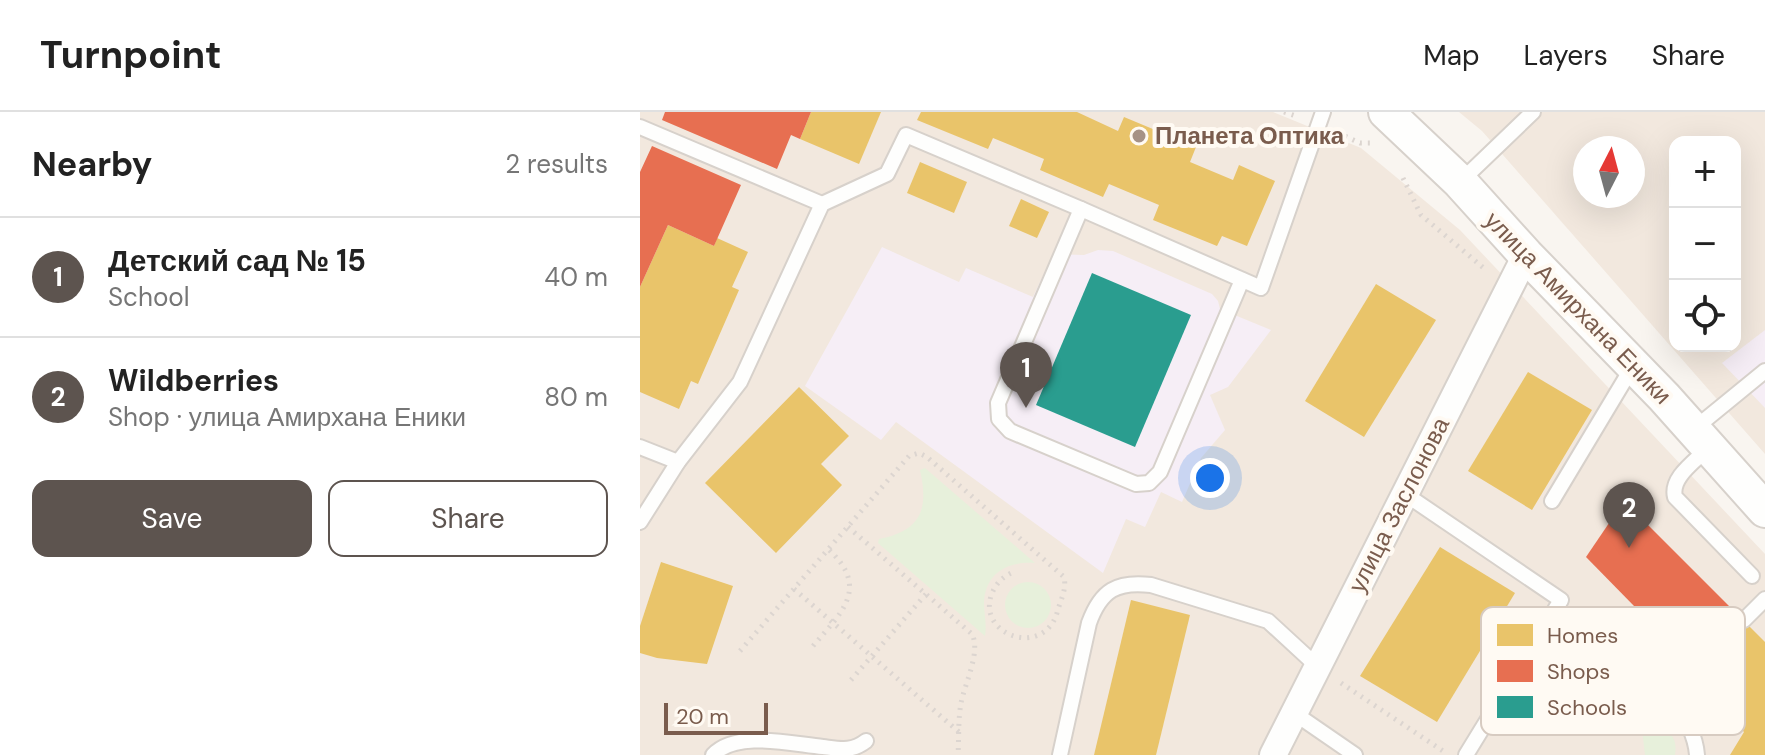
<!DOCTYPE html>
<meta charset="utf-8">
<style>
:root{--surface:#fff;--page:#f2f2f2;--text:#222;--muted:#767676;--line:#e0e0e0;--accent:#5d544f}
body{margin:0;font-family:"DM Sans",sans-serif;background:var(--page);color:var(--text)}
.controls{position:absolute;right:24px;top:24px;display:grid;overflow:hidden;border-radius:16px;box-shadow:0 8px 32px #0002}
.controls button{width:72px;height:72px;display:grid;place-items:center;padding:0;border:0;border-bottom:2px solid var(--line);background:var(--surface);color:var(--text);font:40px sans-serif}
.compass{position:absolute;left:933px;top:24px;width:72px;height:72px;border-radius:50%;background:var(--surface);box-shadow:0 8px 32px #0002;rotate:6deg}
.scale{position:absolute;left:24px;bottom:20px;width:104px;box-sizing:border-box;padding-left:8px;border:4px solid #7a5c4d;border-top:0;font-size:22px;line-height:28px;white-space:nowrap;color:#7a5c4d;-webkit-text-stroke:6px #fffaf3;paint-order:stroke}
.you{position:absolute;left:570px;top:366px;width:28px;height:28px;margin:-20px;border:6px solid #fff;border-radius:50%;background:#1a73e8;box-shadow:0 0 0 12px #1a73e833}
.badge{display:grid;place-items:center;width:52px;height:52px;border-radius:50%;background:var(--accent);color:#fff;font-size:26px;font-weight:700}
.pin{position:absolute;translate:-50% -66px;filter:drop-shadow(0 2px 4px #0008)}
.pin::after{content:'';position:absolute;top:42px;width:28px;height:24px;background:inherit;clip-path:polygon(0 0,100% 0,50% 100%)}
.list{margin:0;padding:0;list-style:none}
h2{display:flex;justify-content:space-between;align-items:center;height:104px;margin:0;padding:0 32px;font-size:34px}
h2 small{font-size:26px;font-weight:400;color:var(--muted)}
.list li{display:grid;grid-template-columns:52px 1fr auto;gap:24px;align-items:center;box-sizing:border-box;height:120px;padding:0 32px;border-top:2px solid var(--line)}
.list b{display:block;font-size:30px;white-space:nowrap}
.list p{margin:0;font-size:26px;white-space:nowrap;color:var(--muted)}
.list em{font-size:26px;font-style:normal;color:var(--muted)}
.actions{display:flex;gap:16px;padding:24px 32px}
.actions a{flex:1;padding:18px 0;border:2px solid var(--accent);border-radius:16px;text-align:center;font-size:28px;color:var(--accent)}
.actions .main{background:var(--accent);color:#fff}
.icon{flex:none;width:44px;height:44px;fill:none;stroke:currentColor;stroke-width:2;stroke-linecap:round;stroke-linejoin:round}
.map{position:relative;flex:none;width:1125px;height:643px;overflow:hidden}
header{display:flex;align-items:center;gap:48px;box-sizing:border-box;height:112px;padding:0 40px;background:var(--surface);border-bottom:2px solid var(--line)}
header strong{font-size:38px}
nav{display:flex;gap:44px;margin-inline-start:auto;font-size:28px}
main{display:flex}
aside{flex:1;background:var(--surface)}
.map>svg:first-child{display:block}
</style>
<header>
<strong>Turnpoint</strong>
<nav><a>Map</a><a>Layers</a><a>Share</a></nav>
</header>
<main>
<aside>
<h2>Nearby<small>2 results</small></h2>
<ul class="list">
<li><span class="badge">1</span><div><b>Детский сад № 15</b><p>School</p></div><em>40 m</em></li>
<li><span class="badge">2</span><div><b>Wildberries</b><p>Shop · улица Амирхана Еники</p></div><em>80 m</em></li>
</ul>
<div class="actions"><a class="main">Save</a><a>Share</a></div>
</aside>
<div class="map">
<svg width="1125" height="643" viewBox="0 0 1125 643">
<rect width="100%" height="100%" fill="#f9f5f0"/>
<!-- residential -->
<g fill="#f2e8de" fill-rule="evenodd">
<polygon points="0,0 633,0 721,36 820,118 1125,442 1125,643 0,643"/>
<path d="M819,0H1125V342L842,19ZM1035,30H1095V234H1035ZM945,36H993V84H945Z"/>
</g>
<!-- education -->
<g fill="#f6eef6">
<polygon points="242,135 319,170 326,156 393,185 413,142 444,143 458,138 473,139 572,182 578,189 580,197 631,218 588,275 570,283 585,318 561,346 542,390 521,380 505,415 486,407 463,461 256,310 241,328 165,274"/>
<polygon points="1125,218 1125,296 1082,251"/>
</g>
<!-- green -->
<g fill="#e7f0db">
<path d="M285,356L395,451C368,449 345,461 344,491C344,502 347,512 345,524L238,431L239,427C281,419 289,397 280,358Z"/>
<circle cx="388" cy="493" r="23"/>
<path d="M1025,616C1034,624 1037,631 1035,643H1005L1002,618Z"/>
</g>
<!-- homes -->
<g fill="#e9c46a">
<polygon points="171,0 241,0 219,52 160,27"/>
<polygon points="281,0 437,0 478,19 484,5 556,35 550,50 593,68 599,53 635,69 607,134 582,124 577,134 513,108 519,93 469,72 463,85 400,58 404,47 353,26 348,37 277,8"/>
<polygon points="280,50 327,70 314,101 267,81"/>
<polygon points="381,87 409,100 397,126 369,114"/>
<polygon points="28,113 74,134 77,126 108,140 92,175 99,178 58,272 51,269 39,297 0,280 0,175"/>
<polygon points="736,172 796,208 724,325 665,289"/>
<polygon points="888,260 952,298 892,398 828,359"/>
<polygon points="159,275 209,324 181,352 202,373 136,441 65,371"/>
<polygon points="800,435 875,481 797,610 720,564"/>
<polygon points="21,450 93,474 67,552 17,546 0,541 0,514"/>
<polygon points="491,488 550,503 516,643 454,643"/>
<polygon points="1093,498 1125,530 1125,643 1090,643 1104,620 1037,553"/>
</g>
<!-- shops -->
<g fill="#e76f51">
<polygon points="25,0 171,0 160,27 151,23 137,57 22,8"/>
<polygon points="12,34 101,73 74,134 28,113 0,175 0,60"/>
<polygon points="984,389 1093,498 1045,546 946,445"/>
</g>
<!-- schools -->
<polygon fill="#2a9d8f" points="452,161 551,203 495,335 396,293"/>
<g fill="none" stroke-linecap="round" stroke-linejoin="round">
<!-- service casing -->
<g stroke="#d7d1cb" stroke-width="18">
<g id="service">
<polyline points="0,15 182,92"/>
<polyline points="820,70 893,0"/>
<polyline points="441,97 358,291 359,307 370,319 496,372 509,371 520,360 602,168"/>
<polyline points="1054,317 1125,259"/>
<polyline points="0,335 38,350"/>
<path d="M1069,335C1056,349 1030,365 1035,385L1112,464"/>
<polyline points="765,382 921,488 826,643"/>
<polyline points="912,389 993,254"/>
<polyline points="0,410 38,350 100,270 182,92 247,62 266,23 441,97 621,176 683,0"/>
<polyline points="1104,508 1125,487"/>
<path d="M1048,564C1031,601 1055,610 1057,643"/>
<polyline points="654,601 715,643"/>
<path d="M73,643C97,618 151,632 183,635C200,637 212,640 226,629"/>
<path d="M420,643L449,511C461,478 477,469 511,473L628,509L678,555"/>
</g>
</g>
<!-- minor casing -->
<g stroke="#d7d1cb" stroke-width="30">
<polyline id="minor" points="633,643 886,143"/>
</g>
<!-- tertiary casing -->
<g stroke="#d7d1cb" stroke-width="38">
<polyline id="tertiary" points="746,0 820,70 886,143 1024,285 1125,398"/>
</g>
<!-- path -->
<g stroke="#dcd5d0" stroke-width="5" stroke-dasharray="2 6" stroke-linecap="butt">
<polyline points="644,0 656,4"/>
<polyline points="698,21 720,31 730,31"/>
<polyline points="763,66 781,103 846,158"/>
<path d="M208,415L332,522C341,540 325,571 321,591C318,608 319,626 318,643"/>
<polyline points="154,477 319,620"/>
<path d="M173,534C201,501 231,476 188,437"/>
<path d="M100,539L269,344L279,341L287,345L424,465C427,478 420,489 417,501C402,548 333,521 353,479C358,469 365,463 376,459"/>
<polyline points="211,568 286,482"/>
<polyline points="701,571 803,639"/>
</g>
<!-- service -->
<use href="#service" stroke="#fefefd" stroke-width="14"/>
<!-- minor -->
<use href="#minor" stroke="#fefefd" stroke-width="26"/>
<!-- tertiary -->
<use href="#tertiary" stroke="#fefefd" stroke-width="34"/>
</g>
<!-- markers -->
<circle fill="#a69286" stroke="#fffaf3" stroke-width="3" cx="499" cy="24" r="8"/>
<g text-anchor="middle" stroke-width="8" stroke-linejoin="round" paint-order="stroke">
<!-- poi labels -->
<g font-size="24" font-weight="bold" fill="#7a5c4d" stroke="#fffaf3" text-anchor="start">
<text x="515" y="32">Планета Оптика</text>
</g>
<!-- street labels -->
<g font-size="24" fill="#7a5c4d" stroke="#fffaf3">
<text transform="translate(938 196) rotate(46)" y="8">улица Амирхана Еники</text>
<text transform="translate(759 393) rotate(-63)" y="8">улица Заслонова</text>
</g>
</g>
<!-- legend -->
<rect x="841" y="495" width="264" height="128" rx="12" fill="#fffaf3" stroke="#d7cbc1" stroke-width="2"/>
<rect x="857" y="512" width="36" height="22" fill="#e9c46a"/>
<rect x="857" y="548" width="36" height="22" fill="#e76f51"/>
<rect x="857" y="584" width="36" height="22" fill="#2a9d8f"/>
<g font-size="22" fill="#7a5c4d">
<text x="907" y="531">Homes</text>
<text x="907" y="567">Shops</text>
<text x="907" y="603">Schools</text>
</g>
</svg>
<div class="controls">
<button>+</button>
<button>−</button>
<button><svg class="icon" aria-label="locate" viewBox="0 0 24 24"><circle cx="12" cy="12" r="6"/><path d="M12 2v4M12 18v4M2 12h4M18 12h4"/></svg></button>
</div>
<svg class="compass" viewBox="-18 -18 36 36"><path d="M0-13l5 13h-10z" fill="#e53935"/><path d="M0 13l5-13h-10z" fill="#767676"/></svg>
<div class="scale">20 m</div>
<div class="you"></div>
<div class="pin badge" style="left:386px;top:296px">1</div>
<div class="pin badge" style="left:989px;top:436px">2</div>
</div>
</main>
